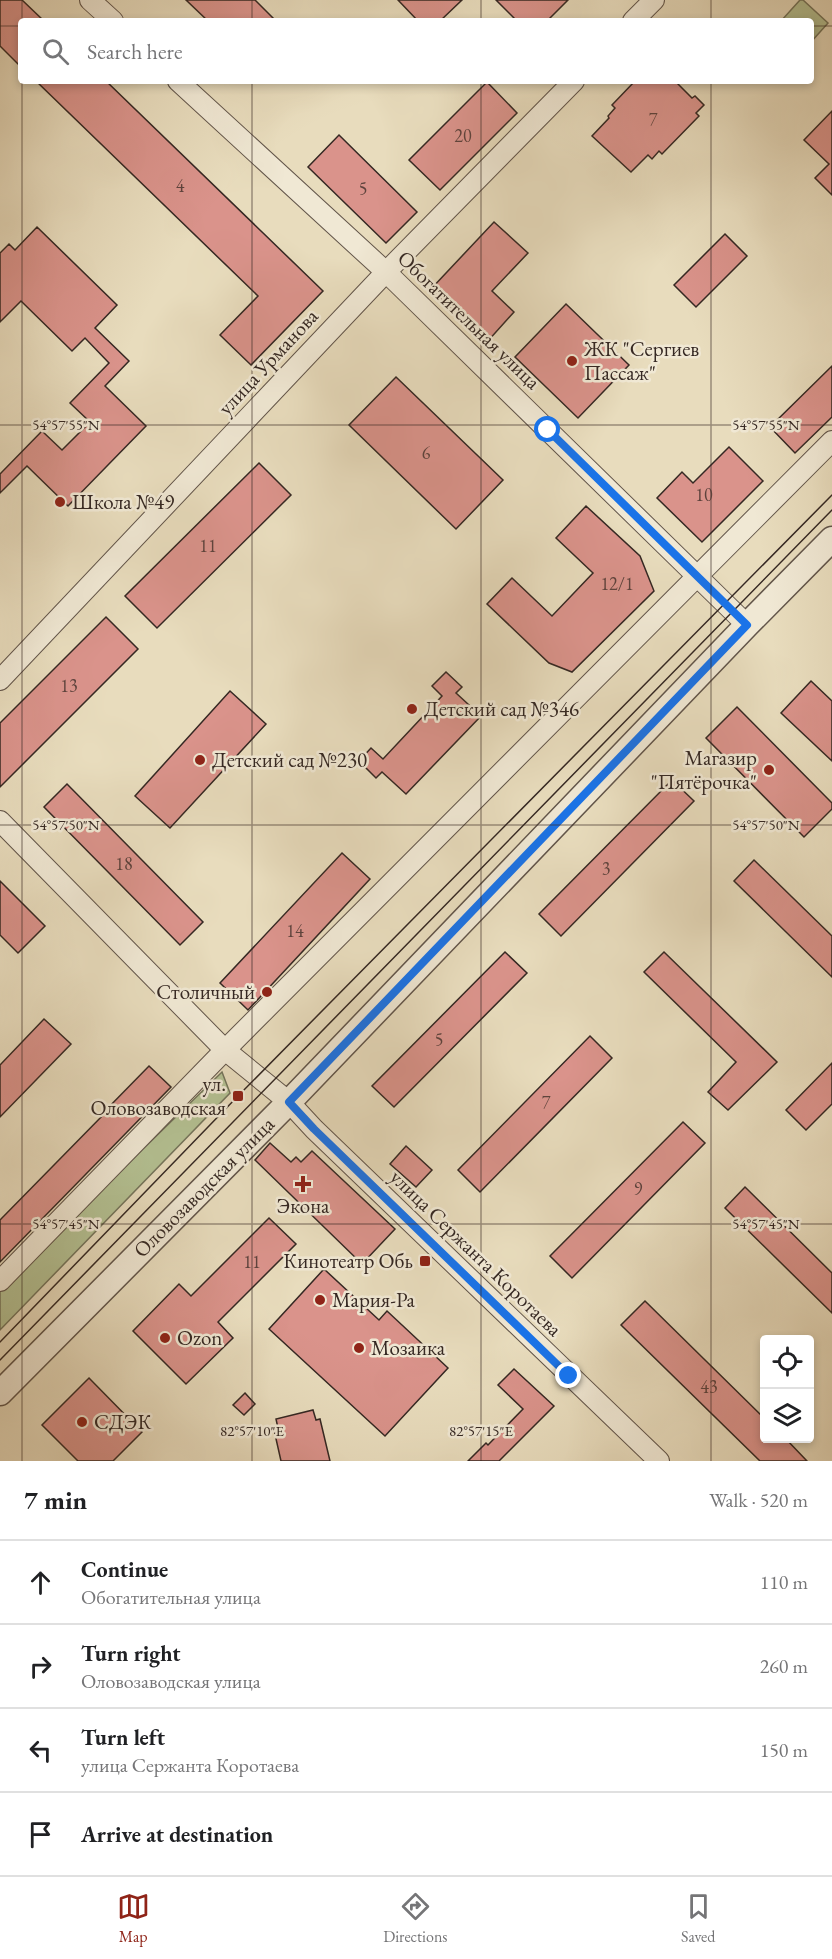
<!DOCTYPE html>
<meta charset="utf-8">
<style>
:root{--surface:#fff;--page:#f2f2f2;--text:#202124;--muted:#757577;--line:#e0e0e0;--accent:#8f2418}
body{margin:0;font-family:"EB Garamond",serif;background:var(--page);color:var(--text)}
.controls{position:absolute;right:18px;bottom:18px;display:grid;overflow:hidden;border-radius:6px;box-shadow:0 3px 9px #0003}
.controls button{width:54px;height:54px;display:grid;place-items:center;padding:0;border:0;border-bottom:2px solid var(--line);background:var(--surface);color:var(--text);font:30px sans-serif}
.stop{position:absolute;width:18px;height:18px;margin:-14px;border:4px solid #1a73e8;border-radius:50%;background:#fff}
.stop.end{background:#1a73e8;border-color:#fff;box-shadow:0 2px 6px #0008}
.list{margin:0;padding:0;list-style:none}
h2{display:flex;justify-content:space-between;align-items:center;height:78px;margin:0;padding:0 24px;font-size:26px}
h2 small{font-size:20px;font-weight:400;color:var(--muted)}
.list li{display:grid;grid-template-columns:39px 1fr auto;gap:18px;align-items:center;box-sizing:border-box;height:84px;padding:0 24px;border-top:2px solid var(--line)}
.list b{display:block;font-size:22px;white-space:nowrap}
.list p{margin:0;font-size:20px;white-space:nowrap;color:var(--muted)}
.list em{font-size:20px;font-style:normal;color:var(--muted)}
.icon{flex:none;width:33px;height:33px;fill:none;stroke:currentColor;stroke-width:2;stroke-linecap:round;stroke-linejoin:round}
.map{position:relative;flex:none;width:832px;height:1461px;overflow:hidden}
.search{position:absolute;background:var(--surface);box-shadow:0 3px 9px #0003;left:18px;right:18px;top:18px;height:66px;display:flex;align-items:center;gap:15px;box-sizing:border-box;padding:0 21px;border-radius:6px;color:var(--muted);font-size:22px}
.sheet{height:414px;background:var(--surface)}
nav{display:flex;justify-content:space-around;align-items:center;box-sizing:border-box;height:84px;border-top:2px solid var(--line);background:var(--surface);font-size:16px;color:var(--muted)}
nav a{display:grid;justify-items:center;gap:3px}
nav .on{color:var(--accent)}
.map>svg:first-child{display:block}
</style>
<div class="map">
<svg width="832" height="1461" viewBox="0 0 832 1461">
<rect width="100%" height="100%" fill="#e8dcbd"/>
<filter id="stains"><feTurbulence type="fractalNoise" baseFrequency=".00333" numOctaves="4"/><feColorMatrix values="0 0 0 0 .2 0 0 0 0 .09 0 0 0 0 .02 0 0 0 .5 -.17"/></filter>
<radialGradient id="worn" r=".72"><stop offset=".6" stop-color="#630" stop-opacity="0"/><stop offset="1" stop-color="#630" stop-opacity=".3"/></radialGradient>
<!-- green -->
<g fill="#b4c193" stroke="#74745b" stroke-width="1.5">
<polygon points="800,0 803,0 828,23 811,42 811,21 781,21"/>
<polygon points="222,1072 230,1093 0,1330 0,1288"/>
</g>
<!-- building -->
<g fill="#da938b" stroke="#352823" stroke-width="1.5">
<polygon points="0,0 22,0 44,21 21,21 21,67 0,46"/>
<polygon points="186,0 255,0 276,21 208,21"/>
<polygon points="398,0 462,0 440,21 418,21"/>
<polygon points="496,0 568,0 547,21 517,21"/>
<polygon points="36,81 106,81 323,291 251,365 220,335 258,296"/>
<polygon points="635,81 675,81 692,98 695,96 704,105 696,113 699,116 662,154 659,151 652,159 648,155 631,172 592,136 609,118 608,116 615,108 612,105"/>
<polygon points="487,82 517,113 440,190 409,160"/>
<polygon points="832,111 832,195 815,178 829,164 804,140"/>
<polygon points="339,135 417,212 386,243 308,167"/>
<polygon points="494,222 528,253 492,291 514,312 487,342 431,289"/>
<polygon points="37,227 117,305 95,328 129,361 105,386 146,426 68,506 27,466 0,493 0,474 42,431 62,450 90,422 70,403 109,363 85,338 72,351 21,301 0,322 0,253 9,244 15,250"/>
<polygon points="725,234 747,256 696,307 674,285"/>
<polygon points="566,304 629,365 578,418 515,357"/>
<polygon points="832,366 832,417 795,453 770,427"/>
<polygon points="396,377 503,480 456,529 349,425"/>
<polygon points="729,447 763,481 702,542 657,498 682,472 693,483"/>
<polygon points="259,463 291,495 157,628 125,596"/>
<polygon points="586,506 640,556 654,591 572,672 549,663 487,604 512,578 552,616 593,573 556,538"/>
<polygon points="106,617 138,649 0,787 0,723"/>
<polygon points="446,672 462,687 456,693 481,716 406,794 382,772 376,778 359,761 371,748 383,759 442,696 432,686"/>
<polygon points="811,681 832,701 832,761 781,713"/>
<polygon points="230,691 266,724 170,828 135,796"/>
<polygon points="737,707 832,803 832,809 804,837 706,738"/>
<polygon points="672,780 694,801 561,936 539,914"/>
<polygon points="67,784 203,922 180,945 44,807"/>
<polygon points="342,853 370,879 248,1010 220,983"/>
<polygon points="754,860 832,936 832,977 734,881"/>
<polygon points="0,881 45,926 18,953 0,935"/>
<polygon points="505,952 527,973 394,1107 372,1086"/>
<polygon points="664,952 777,1062 728,1110 708,1092 736,1062 644,972"/>
<polygon points="44,1019 71,1044 0,1117 0,1065"/>
<polygon points="590,1036 612,1058 480,1192 458,1170"/>
<polygon points="832,1063 832,1104 806,1130 786,1110"/>
<polygon points="149,1066 171,1087 0,1262 0,1220 106,1112 105,1111"/>
<polygon points="683,1122 705,1143 572,1278 550,1256"/>
<polygon points="270,1143 291,1162 296,1157 301,1162 312,1151 395,1229 362,1264 255,1160"/>
<polygon points="406,1146 432,1170 416,1187 390,1164"/>
<polygon points="745,1187 832,1273 832,1313 725,1208"/>
<polygon points="269,1218 296,1244 218,1322 233,1338 186,1384 133,1331 179,1284 191,1296"/>
<polygon points="324,1269 379,1320 387,1311 448,1368 385,1436 269,1329"/>
<polygon points="645,1301 765,1419 765,1438 785,1438 807,1461 760,1461 621,1325"/>
<polygon points="514,1369 554,1406 499,1461 468,1461 486,1443 488,1445 523,1409 498,1385"/>
<polygon points="89,1378 142,1432 113,1461 78,1461 42,1425"/>
<polygon points="245,1393 255,1404 244,1415 233,1405"/>
<polygon points="313,1410 316,1420 320,1419 330,1461 281,1461 274,1430 278,1428 276,1419"/>
</g>
<g fill="none" stroke-linecap="round" stroke-linejoin="round">
<!-- minor casing -->
<g stroke="#62554a" stroke-width="22">
<g id="minor">
<polyline points="90,0 113,21"/>
<polyline points="633,21 654,0"/>
<polyline points="178,81 386,272 747,625"/>
<polyline points="0,680 386,272 574,81"/>
<polyline points="0,821 225,1050 289,1102 314,1129 659,1461"/>
<polyline points="0,1281 225,1050 832,441"/>
</g>
</g>
<!-- tertiary casing -->
<g stroke="#62554a" stroke-width="27">
<polyline id="tertiary" points="0,1393 289,1102 747,625 832,539"/>
</g>
<!-- minor -->
<use href="#minor" stroke="#f0e8d4" stroke-width="20"/>
<!-- tertiary -->
<use href="#tertiary" stroke="#f0e8d4" stroke-width="24"/>
<!-- tram -->
<g stroke="#352823" stroke-width="1.5">
<polyline points="0,1342 238,1096 832,495"/>
<polyline points="0,1360 832,510"/>
</g>
</g>
<g fill="none" stroke-linecap="round" stroke-linejoin="round">
<!-- route -->
<polyline stroke="#1a73e8" stroke-width="8" points="548,430 747,625 289,1102 314,1129 569,1376"/>
</g>
<!-- ticks -->
<path fill="none" stroke="#352823" stroke-width="1.5" stroke-opacity="0.45" d="M22,0V21M252,0V21M481,0V21M711,0V21M0,26H21M811,26H832M22,81V1461M252,81V1461M481,81V1461M711,81V1461M0,425H832M0,825H832M0,1224H832"/>
<!-- markers -->
<g fill="#8f2418" stroke="#f0e8d4" stroke-width="2">
<circle cx="572" cy="361" r="6"/>
<circle cx="60" cy="502" r="6"/>
<circle cx="412" cy="709" r="6"/>
<circle cx="200" cy="760" r="6"/>
<circle cx="769" cy="770" r="6"/>
<circle cx="267" cy="992" r="6"/>
<rect x="232" y="1090" width="12" height="12" rx="3"/>
<path d="M300 1175h6v6h6v6h-6v6h-6v-6h-6v-6h6z"/>
<rect x="419" y="1255" width="12" height="12" rx="3"/>
<circle cx="320" cy="1300" r="6"/>
<circle cx="165" cy="1338" r="6"/>
<circle cx="359" cy="1348" r="6"/>
<circle cx="82" cy="1422" r="6"/>
</g>
<g text-anchor="middle" stroke-width="5" stroke-linejoin="round" paint-order="stroke">
<!-- number labels -->
<g font-size="18" fill="#5e433d">
<text x="653" y="126">7</text>
<text x="463" y="142">20</text>
<text x="180" y="192">4</text>
<text x="363" y="195">5</text>
<text x="426" y="459">6</text>
<text x="704" y="501">10</text>
<text x="208" y="552">11</text>
<text x="617" y="590">12/1</text>
<text x="69" y="692">13</text>
<text x="124" y="870">18</text>
<text x="606" y="875">3</text>
<text x="295" y="937">14</text>
<text x="439" y="1046">5</text>
<text x="546" y="1109">7</text>
<text x="638" y="1195">9</text>
<text x="252" y="1268">11</text>
<text x="709" y="1393">43</text>
</g>
<!-- street labels -->
<g font-size="21" fill="#352823" stroke="#f0e8d4">
<text transform="translate(469 320) rotate(44)" y="7">Обогатительная улица</text>
<text transform="translate(268 362) rotate(-47)" y="7">улица Урманова</text>
<text transform="translate(204 1187) rotate(-45)" y="7">Оловозаводская улица</text>
<text transform="translate(476 1253) rotate(44)" y="7">улица Сержанта Коротаева</text>
</g>
<!-- poi labels -->
<g font-size="21" fill="#352823" stroke="#f0e8d4" text-anchor="start">
<text x="584" y="356">ЖК "Сергиев<tspan x="584" dy="24">Пассаж"</tspan></text>
<text x="72" y="509">Школа №49</text>
<text x="424" y="716">Детский сад №346</text>
<text x="757" y="765" text-anchor="end">Магазир<tspan x="757" dy="24">"Пятёрочка"</tspan></text>
<text x="212" y="767">Детский сад №230</text>
<text x="255" y="999" text-anchor="end">Столичный</text>
<text x="226" y="1091" text-anchor="end">ул.<tspan x="226" dy="24">Оловозаводская</tspan></text>
<text x="303" y="1213" text-anchor="middle">Экона</text>
<text x="413" y="1268" text-anchor="end">Кинотеатр Обь</text>
<text x="332" y="1307">Мария-Ра</text>
<text x="177" y="1345">Ozon</text>
<text x="371" y="1355">Мозаика</text>
<text x="94" y="1429">СДЭК</text>
</g>
</g>
<g font-size="15" text-anchor="middle" fill="#352823" stroke="#f0e8d4" stroke-width="5" stroke-linejoin="round" paint-order="stroke">
<text x="66" y="430">54°57'55"N</text>
<text x="766" y="430">54°57'55"N</text>
<text x="66" y="830">54°57'50"N</text>
<text x="766" y="830">54°57'50"N</text>
<text x="66" y="1229">54°57'45"N</text>
<text x="766" y="1229">54°57'45"N</text>
<text x="252" y="1436">82°57'10"E</text>
<text x="481" y="1436">82°57'15"E</text>
</g>
<rect width="100%" height="100%" filter="url(#stains)"/>
<rect width="100%" height="100%" fill="url(#worn)"/>
</svg>
<div class="controls">
<button><svg class="icon" aria-label="locate" viewBox="0 0 24 24"><circle cx="12" cy="12" r="6"/><path d="M12 2v4M12 18v4M2 12h4M18 12h4"/></svg></button>
<button><svg class="icon" aria-label="layers" viewBox="0 0 24 24"><path d="M12 4l9 5-9 5-9-5zM3 14l9 5 9-5"/></svg></button>
</div>
<div class="stop" style="left:548px;top:430px"></div>
<div class="stop end" style="left:569px;top:1376px"></div>
<div class="search"><svg class="icon" aria-label="search" viewBox="0 0 24 24"><circle cx="10" cy="10" r="6"/><path d="M15 15l6 6"/></svg>Search here</div>
</div>
<section class="sheet">
<h2>7 min<small>Walk · 520 m</small></h2>
<ul class="list">
<li><svg class="icon" aria-label="ahead" viewBox="0 0 24 24"><path d="M12 20V5M6 11l6-6 6 6"/></svg><div><b>Continue</b><p>Обогатительная улица</p></div><em>110 m</em></li>
<li><svg class="icon" aria-label="right" viewBox="0 0 24 24"><path d="M7 20v-9h11M14 6l5 5-5 5"/></svg><div><b>Turn right</b><p>Оловозаводская улица</p></div><em>260 m</em></li>
<li><svg class="icon" aria-label="left" viewBox="0 0 24 24"><path d="M17 20v-9H6M10 6l-5 5 5 5"/></svg><div><b>Turn left</b><p>улица Сержанта Коротаева</p></div><em>150 m</em></li>
<li><svg class="icon" aria-label="arrive" viewBox="0 0 24 24"><path d="M6 21V4h12l-3 4 3 4H6"/></svg><div><b>Arrive at destination</b></div></li>
</ul>
</section>
<nav>
<a class="on"><svg class="icon" aria-label="map" viewBox="0 0 24 24"><path d="M3 6l6-2 6 2 6-2v14l-6 2-6-2-6 2zM9 4v14M15 6v14"/></svg>Map</a>
<a><svg class="icon" aria-label="directions" viewBox="0 0 24 24"><path d="M12 3l9 9-9 9-9-9zM9 14v-3h6M13 9l2 2-2 2"/></svg>Directions</a>
<a><svg class="icon" aria-label="saved" viewBox="0 0 24 24"><path d="M7 4h10v16l-5-4-5 4z"/></svg>Saved</a>
</nav>
